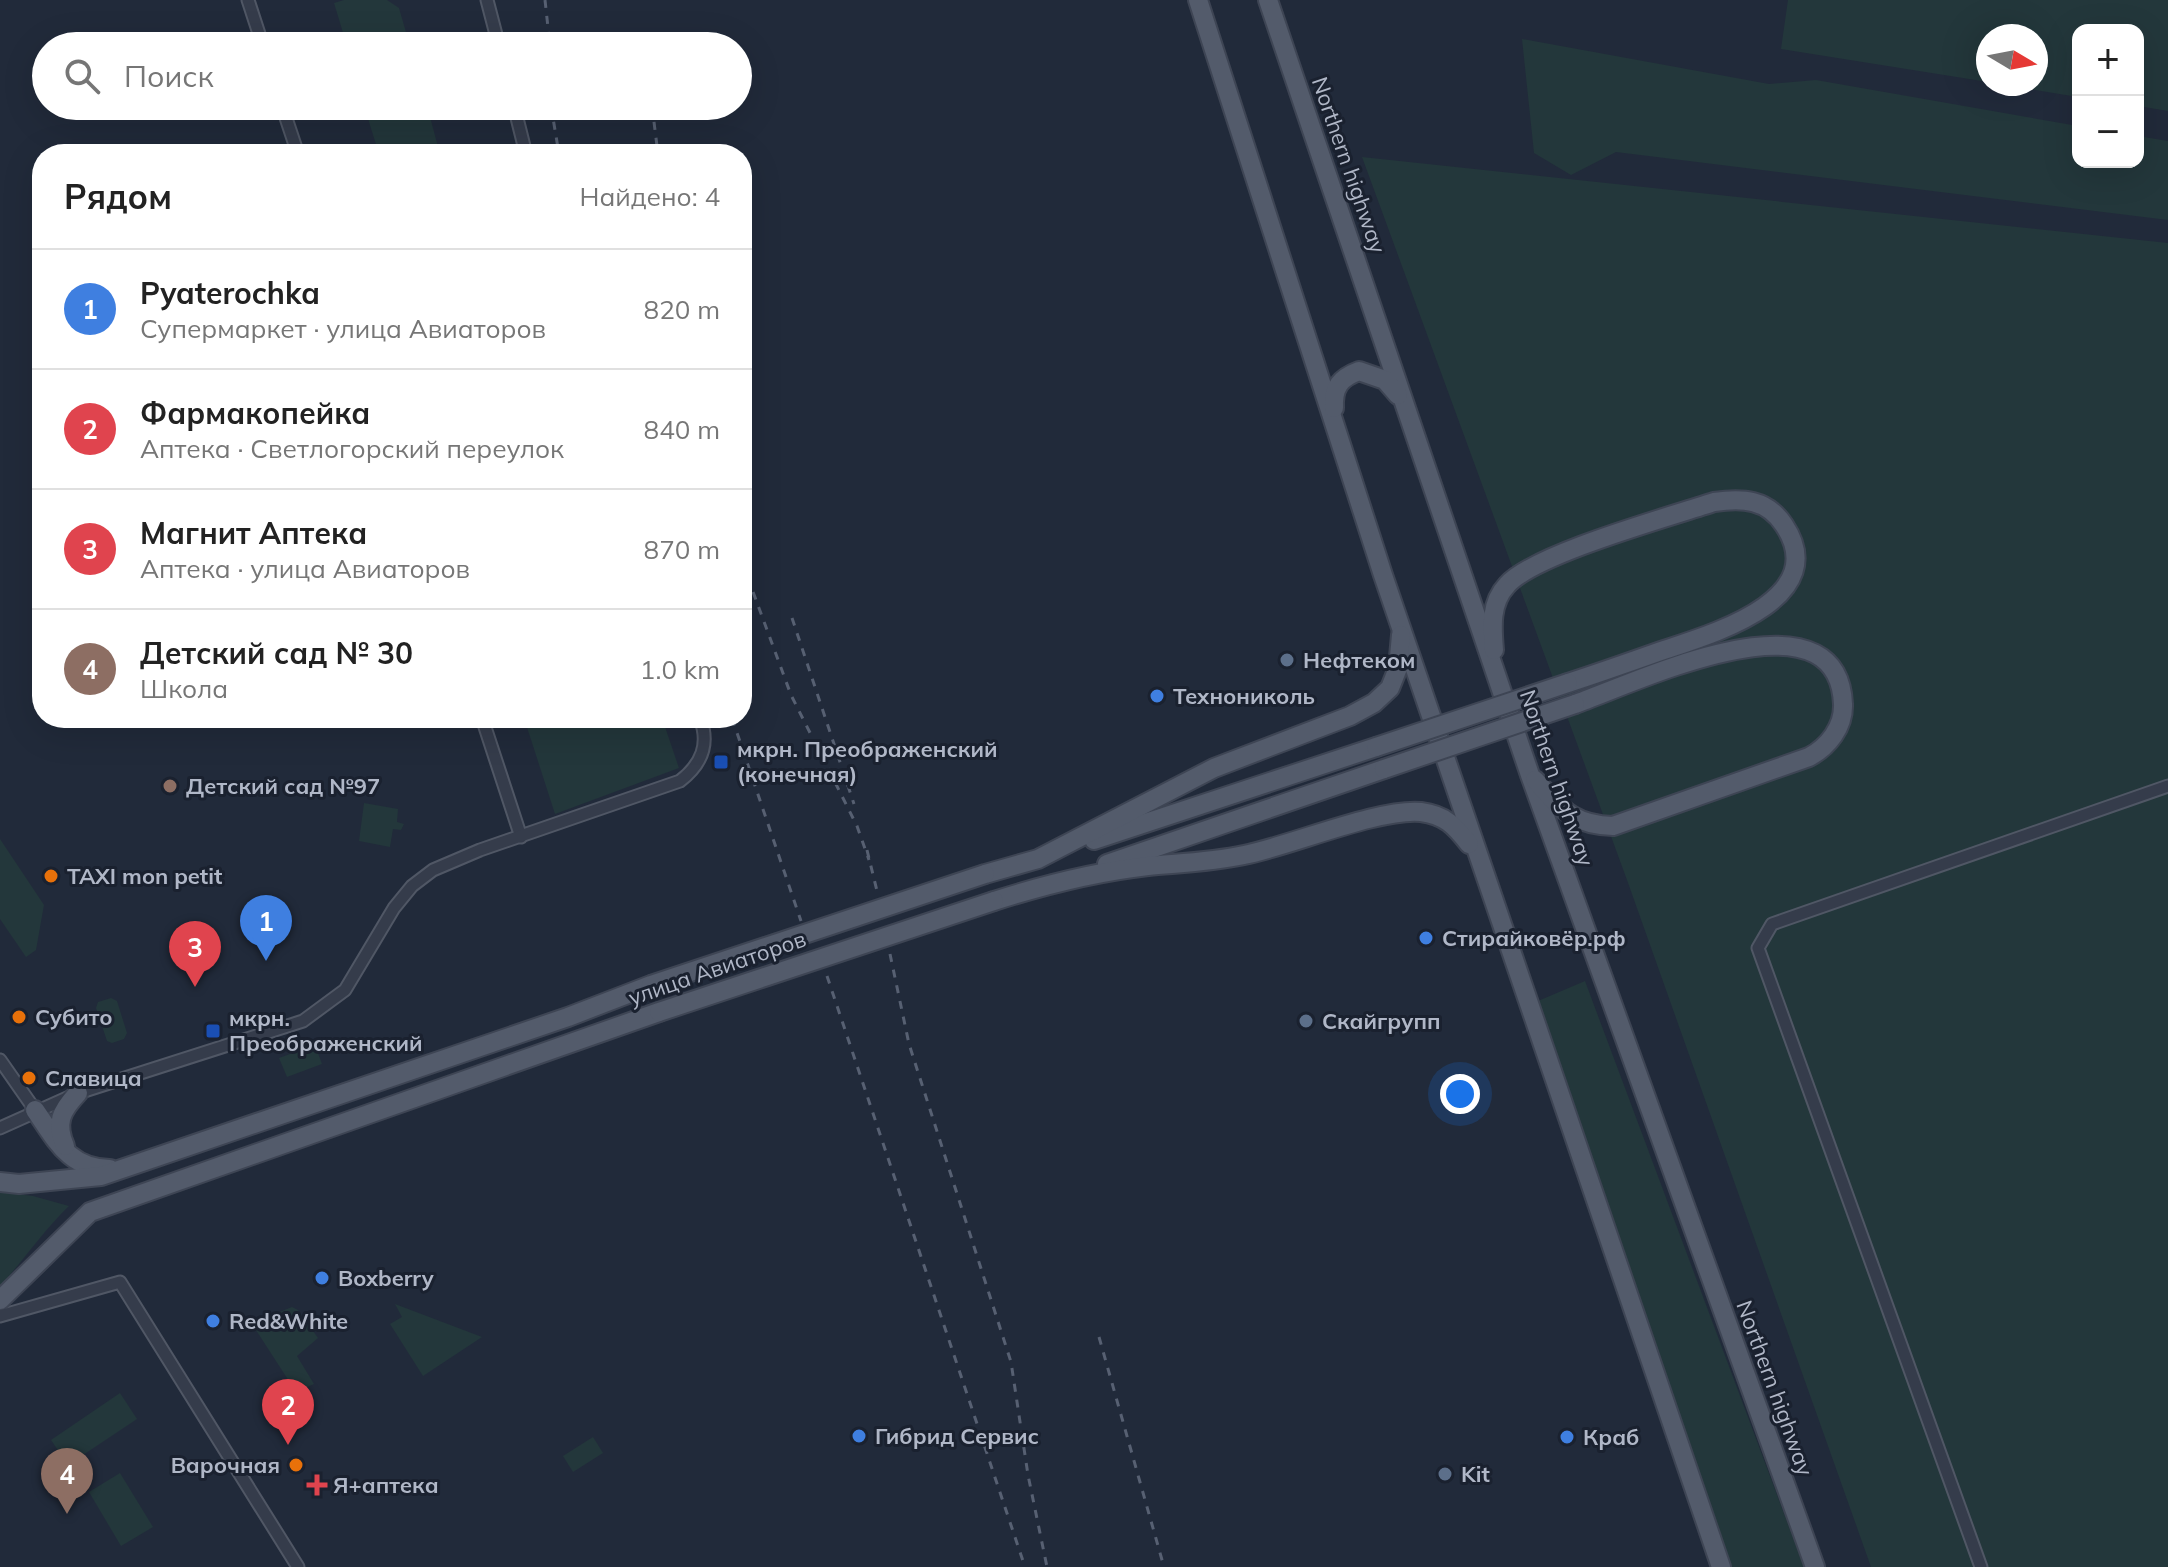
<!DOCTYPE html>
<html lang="ru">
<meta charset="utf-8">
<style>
:root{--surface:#fff;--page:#f2f2f2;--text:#222;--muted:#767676;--line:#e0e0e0;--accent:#4d5e83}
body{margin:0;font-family:Mulish,sans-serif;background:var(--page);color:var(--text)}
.controls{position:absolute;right:24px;top:24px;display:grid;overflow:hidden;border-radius:16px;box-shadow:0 8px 32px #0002}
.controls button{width:72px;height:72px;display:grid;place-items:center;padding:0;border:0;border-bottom:2px solid var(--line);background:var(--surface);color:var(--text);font:40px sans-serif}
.compass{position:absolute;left:1976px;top:24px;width:72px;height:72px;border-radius:50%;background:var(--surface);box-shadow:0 8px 32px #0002;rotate:100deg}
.you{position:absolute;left:1460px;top:1094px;width:28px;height:28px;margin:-20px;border:6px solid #fff;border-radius:50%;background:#1a73e8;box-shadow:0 0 0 12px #1a73e833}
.badge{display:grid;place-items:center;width:52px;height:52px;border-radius:50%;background:var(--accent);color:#fff;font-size:26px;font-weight:700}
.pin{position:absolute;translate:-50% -66px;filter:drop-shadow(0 2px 4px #0008)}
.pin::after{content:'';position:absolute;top:42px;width:28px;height:24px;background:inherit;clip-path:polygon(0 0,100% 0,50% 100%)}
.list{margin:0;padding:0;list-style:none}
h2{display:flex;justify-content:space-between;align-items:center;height:104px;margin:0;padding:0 32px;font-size:34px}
h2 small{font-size:26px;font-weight:400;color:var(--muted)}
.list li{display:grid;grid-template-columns:52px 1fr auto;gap:24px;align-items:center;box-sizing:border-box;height:120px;padding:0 32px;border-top:2px solid var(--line)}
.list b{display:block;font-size:30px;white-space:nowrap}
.list p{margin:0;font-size:26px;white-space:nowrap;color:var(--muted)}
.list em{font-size:26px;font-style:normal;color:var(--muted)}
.icon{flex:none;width:44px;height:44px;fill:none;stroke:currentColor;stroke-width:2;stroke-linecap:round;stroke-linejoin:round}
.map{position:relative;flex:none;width:2168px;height:1567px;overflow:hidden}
.search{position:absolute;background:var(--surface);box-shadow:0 8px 32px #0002;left:32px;top:32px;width:720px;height:88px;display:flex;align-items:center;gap:20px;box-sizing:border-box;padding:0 28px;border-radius:44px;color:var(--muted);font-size:30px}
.panel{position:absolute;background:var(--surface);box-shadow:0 8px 32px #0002;left:32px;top:144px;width:720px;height:584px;border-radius:32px}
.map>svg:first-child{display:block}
</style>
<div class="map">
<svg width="2168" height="1567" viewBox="0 0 2168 1567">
<rect width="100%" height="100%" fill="#212a3a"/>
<!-- green -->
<g fill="#23373b">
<polygon points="344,0 387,0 399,8 410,46 347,46 334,3"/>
<polygon points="1788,0 2168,0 2168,111 2138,106 2138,30 2078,30 2078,97 1998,84 2036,84 2036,36 1988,36 1988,82 1781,49"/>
<polygon points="1522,39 1769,84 1816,80 2078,126 2078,162 2138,162 2138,136 2168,141 2168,220 1616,152 1571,175 1534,153"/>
<polygon points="364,106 427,106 440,154 379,154"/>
<polygon points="1362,157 2168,243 2168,1567 1871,1567 1627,880"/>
<polygon points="524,718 662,718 679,768 555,814"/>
<polygon points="364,803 398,809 397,822 404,824 401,830 393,829 390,847 359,841"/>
<polygon points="0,839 44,905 36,950 26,957 0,919"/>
<polygon points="1585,981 1804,1567 1731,1567 1538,1001"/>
<polygon points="111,998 117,1001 127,1033 124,1039 112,1043 107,1041 96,1008 98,1002"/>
<polygon points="315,1045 322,1064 287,1077 279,1058"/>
<path d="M0,1192L33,1196L69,1206C43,1231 24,1260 0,1286Z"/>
<polygon points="395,1304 482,1337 423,1376 390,1324 402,1317"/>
<polygon points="292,1307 298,1310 318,1338 297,1356 314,1384 296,1392 254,1327 257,1321"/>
<polygon points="120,1393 137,1419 68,1465 51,1440"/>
<polygon points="593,1437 603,1453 573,1472 563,1456"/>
<polygon points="120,1473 153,1527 121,1546 89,1492"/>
</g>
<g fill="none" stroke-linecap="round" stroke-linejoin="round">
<!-- street casing -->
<g stroke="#505765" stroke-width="15">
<g id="street">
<polyline points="248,0 263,46"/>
<polyline points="487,0 499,46"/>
<polyline points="282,106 298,154"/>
<polyline points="514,106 526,154"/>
<polyline points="482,718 521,837"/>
<polyline points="0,1060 35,1110"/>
<path d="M0,1128L78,1093L303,1021L345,990L394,908L412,886L433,870L480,850L680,781C702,764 710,744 700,718"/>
<polyline points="0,1316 120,1282 298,1567"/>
<polyline points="1981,1567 1758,948 1772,924 2168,786"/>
</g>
</g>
<!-- primary casing -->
<g stroke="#3e4554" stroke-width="22">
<g id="primary">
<polyline points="1198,0 1383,575 1721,1567"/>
<polyline points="1268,0 1530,775 1815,1567"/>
<path d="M1334,408C1333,387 1340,378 1359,371L1385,380L1398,395"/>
<path d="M1494,650C1492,627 1490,603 1507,585C1534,554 1669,517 1714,502C1743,498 1767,499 1784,525C1834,600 1709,635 1661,651C1630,662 1599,673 1568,683"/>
<path d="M1535,780C1561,808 1572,825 1613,826L1809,757C1828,747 1844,727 1843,704C1838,584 1635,683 1575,704"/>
<polyline points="1094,840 1376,747"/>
<polyline points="1107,864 1384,769"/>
<polyline points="985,874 1038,859 1214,768 1350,716 1374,703 1390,688 1398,668 1401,635"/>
<path d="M994,901C1044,885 1095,872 1148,866C1180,863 1212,862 1244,855C1290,846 1379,808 1421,812C1445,815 1455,826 1469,844"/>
<path d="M35,1110C56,1140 69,1169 110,1169"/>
<path d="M65,1146C55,1123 61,1111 78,1093"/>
<polyline points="0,1182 19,1184 101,1176 568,1017 651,985"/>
<polyline points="0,1300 90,1212 659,1012"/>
</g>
</g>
<!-- street -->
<use href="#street" stroke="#353c4b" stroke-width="11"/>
<!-- primary -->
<use href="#primary" stroke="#535b6b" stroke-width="18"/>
<!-- rail -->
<g stroke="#576072" stroke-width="3" stroke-dasharray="8 8" stroke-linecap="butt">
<polyline points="545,0 550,46"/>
<polyline points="642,39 643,46"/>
<polyline points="551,106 559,154"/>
<polyline points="652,106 658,154"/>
<polyline points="742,562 791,695 857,826 869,860"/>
<polyline points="792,618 854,804"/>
<polyline points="732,718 801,921"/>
<polyline points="867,850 878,895"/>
<polyline points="890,954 909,1044 1011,1362 1028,1475 1047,1567"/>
<polyline points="827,976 1025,1567"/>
<polyline points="1099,1337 1164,1567"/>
</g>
<!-- primary-bridge casing -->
<g stroke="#3e4554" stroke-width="22" stroke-linecap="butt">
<g id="primary-bridge">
<polyline points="1376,747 1568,683"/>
<polyline points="1384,769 1575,704"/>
<polyline points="651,985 985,874"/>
<polyline points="659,1012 994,901"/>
</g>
</g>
<!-- primary-bridge -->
<use href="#primary-bridge" stroke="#535b6b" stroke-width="18"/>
</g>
<!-- markers -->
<g fill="#5c6f8a" stroke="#1a212f" stroke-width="3">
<circle cx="1287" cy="660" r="8"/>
<circle cx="1306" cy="1021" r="8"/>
<circle cx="1445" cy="1474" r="8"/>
</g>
<g fill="#3f7fe0" stroke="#1a212f" stroke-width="3">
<circle cx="1157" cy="696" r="8"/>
<circle cx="1426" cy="938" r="8"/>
<circle cx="322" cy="1278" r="8"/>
<circle cx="213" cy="1321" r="8"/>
<circle cx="859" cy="1436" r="8"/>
<circle cx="1567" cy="1437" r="8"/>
</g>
<g fill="#1a4fb4" stroke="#1a212f" stroke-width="3">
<rect x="713" y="754" width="16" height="16" rx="4"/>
<rect x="205" y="1023" width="16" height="16" rx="4"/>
</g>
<circle fill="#8d6e63" stroke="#1a212f" stroke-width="3" cx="170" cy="786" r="8"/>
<g fill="#e8710a" stroke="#1a212f" stroke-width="3">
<circle cx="51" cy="876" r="8"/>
<circle cx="19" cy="1017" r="8"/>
<circle cx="29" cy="1078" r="8"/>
<circle cx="296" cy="1465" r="8"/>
</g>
<path fill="#e0444e" stroke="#1a212f" stroke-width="3" d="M313 1473h8v8h8v8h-8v8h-8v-8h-8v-8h8z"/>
<g text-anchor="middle" stroke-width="6" stroke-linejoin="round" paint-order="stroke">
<!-- street labels -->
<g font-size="22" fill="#b0b7c7" stroke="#1a212f">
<text transform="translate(1349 165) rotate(71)" y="8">Northern highway</text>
<text transform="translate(1557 778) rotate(71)" y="8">Northern highway</text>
<text transform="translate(717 968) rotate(-19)" y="8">улица Авиаторов</text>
<text transform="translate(1775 1388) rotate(70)" y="8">Northern highway</text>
</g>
<!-- poi labels -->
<g font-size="22" font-weight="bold" fill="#b0b7c7" stroke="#1a212f" text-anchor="start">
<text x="1303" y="668">Нефтеком</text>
<text x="1173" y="704">Технониколь</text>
<text x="737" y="757">мкрн. Преображенский<tspan x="737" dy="25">(конечная)</tspan></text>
<text x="186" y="794">Детский сад №97</text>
<text x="67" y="884">TAXI mon petit</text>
<text x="1442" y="946">Стирайковёр.рф</text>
<text x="35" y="1025">Субито</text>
<text x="229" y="1026">мкрн.<tspan x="229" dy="25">Преображенский</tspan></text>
<text x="1322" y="1029">Скайгрупп</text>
<text x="45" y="1086">Славица</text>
<text x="338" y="1286">Boxberry</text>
<text x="229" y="1329">Red&amp;White</text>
<text x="875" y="1444">Гибрид Сервис</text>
<text x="1583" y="1445">Краб</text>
<text x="280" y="1473" text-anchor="end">Варочная</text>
<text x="1461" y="1482">Kit</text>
<text x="333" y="1493">Я+аптека</text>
</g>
</g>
</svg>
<div class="controls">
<button>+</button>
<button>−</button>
</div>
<svg class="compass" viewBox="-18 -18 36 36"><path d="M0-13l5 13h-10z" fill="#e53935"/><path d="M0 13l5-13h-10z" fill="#767676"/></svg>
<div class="you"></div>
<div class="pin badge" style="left:266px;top:961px;background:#3f7fe0">1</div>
<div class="pin badge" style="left:288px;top:1445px;background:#e0444e">2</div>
<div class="pin badge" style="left:195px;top:987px;background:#e0444e">3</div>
<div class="pin badge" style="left:67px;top:1514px;background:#8d6e63">4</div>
<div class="search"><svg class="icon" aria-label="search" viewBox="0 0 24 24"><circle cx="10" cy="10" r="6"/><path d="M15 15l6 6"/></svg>Поиск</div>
<section class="panel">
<h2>Рядом<small>Найдено: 4</small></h2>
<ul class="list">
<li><span class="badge" style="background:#3f7fe0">1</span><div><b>Pyaterochka</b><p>Супермаркет · улица Авиаторов</p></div><em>820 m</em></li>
<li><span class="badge" style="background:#e0444e">2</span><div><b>Фармакопейка</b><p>Аптека · Светлогорский переулок</p></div><em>840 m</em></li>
<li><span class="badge" style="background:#e0444e">3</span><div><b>Магнит Аптека</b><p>Аптека · улица Авиаторов</p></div><em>870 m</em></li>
<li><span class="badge" style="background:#8d6e63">4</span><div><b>Детский сад № 30</b><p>Школа</p></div><em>1.0 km</em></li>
</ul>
</section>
</div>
